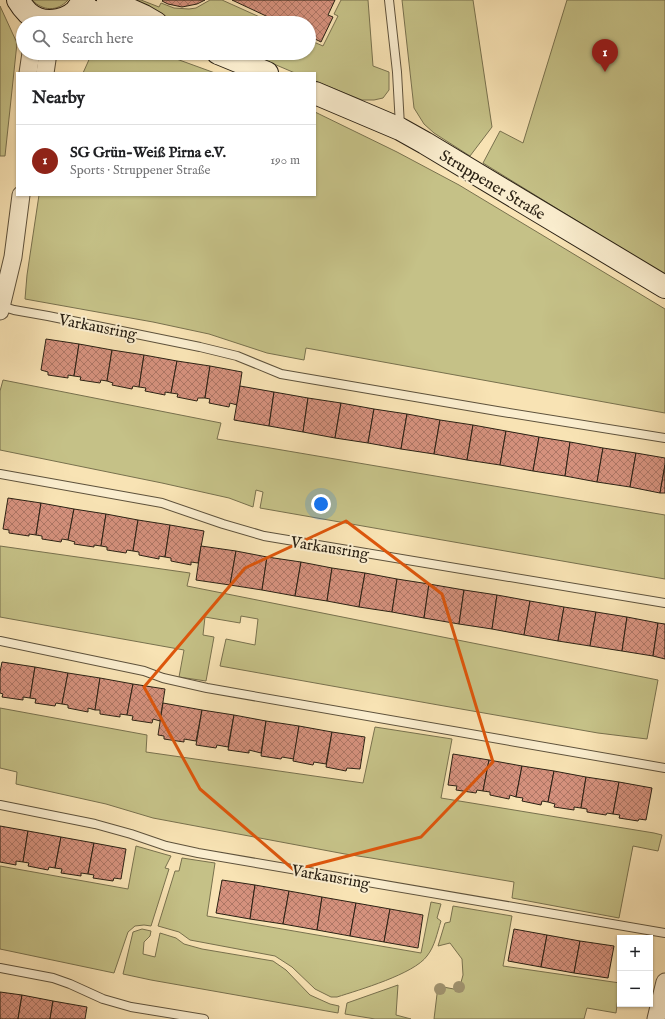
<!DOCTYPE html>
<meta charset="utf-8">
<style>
:root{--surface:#fff;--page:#f6f6f6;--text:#202124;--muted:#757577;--line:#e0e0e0;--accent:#8f2418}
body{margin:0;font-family:"IM FELL English",serif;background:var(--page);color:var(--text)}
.controls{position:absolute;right:12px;bottom:12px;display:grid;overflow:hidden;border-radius:0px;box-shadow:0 1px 3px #0004}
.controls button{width:36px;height:36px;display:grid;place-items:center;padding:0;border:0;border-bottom:1px solid var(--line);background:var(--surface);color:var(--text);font:20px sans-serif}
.you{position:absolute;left:321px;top:504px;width:14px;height:14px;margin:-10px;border:3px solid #fff;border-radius:50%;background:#1a73e8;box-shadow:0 0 0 6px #1a73e833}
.badge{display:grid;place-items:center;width:26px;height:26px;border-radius:50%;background:var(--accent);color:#fff;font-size:13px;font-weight:700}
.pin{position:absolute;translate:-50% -33px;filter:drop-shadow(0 1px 2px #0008)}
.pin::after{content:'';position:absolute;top:21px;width:14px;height:12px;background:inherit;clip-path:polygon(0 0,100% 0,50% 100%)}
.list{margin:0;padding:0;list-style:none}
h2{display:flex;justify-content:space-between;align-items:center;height:52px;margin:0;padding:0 16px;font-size:17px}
h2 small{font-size:13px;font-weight:400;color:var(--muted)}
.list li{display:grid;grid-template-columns:26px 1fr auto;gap:12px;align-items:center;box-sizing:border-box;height:72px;padding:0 16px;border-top:1px solid var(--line)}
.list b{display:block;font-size:15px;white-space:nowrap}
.list p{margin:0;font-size:13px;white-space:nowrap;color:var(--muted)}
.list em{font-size:13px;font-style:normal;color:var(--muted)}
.icon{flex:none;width:22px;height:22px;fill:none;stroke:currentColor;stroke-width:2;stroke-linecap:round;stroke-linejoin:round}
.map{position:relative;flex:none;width:665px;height:1019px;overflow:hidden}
.search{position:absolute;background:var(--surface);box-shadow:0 1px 3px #0004;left:16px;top:16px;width:300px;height:44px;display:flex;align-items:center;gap:10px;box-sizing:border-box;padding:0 14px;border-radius:22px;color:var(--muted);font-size:15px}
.panel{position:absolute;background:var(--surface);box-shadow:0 1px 3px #0004;left:16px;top:72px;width:300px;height:124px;border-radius:0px}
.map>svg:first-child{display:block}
</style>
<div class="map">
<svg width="665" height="1019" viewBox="0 0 665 1019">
<defs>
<pattern id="building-cross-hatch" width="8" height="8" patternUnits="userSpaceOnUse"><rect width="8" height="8" fill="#d5917d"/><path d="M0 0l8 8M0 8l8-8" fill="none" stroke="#ad7665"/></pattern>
</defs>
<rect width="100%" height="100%" fill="#f8e3b4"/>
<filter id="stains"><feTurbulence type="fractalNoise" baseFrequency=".005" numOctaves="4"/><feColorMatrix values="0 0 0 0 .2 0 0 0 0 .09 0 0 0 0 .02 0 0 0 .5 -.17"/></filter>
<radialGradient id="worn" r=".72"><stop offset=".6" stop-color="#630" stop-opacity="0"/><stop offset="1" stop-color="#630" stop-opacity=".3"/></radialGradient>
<!-- green -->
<g fill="#c5c187" stroke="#78714e">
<path d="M32,0H68C57,12 43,11 32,0Z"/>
<polygon points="122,0 141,0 159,7 161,3 174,8 189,9 196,8 210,0 222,0 273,23 177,23"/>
<polygon points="341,0 368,0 373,66 389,72 389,90 383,98 374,100 362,100 315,81 315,73 295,73 248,53 309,53 309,40 323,46 338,16 334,14"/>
<polygon points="402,0 473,0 492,127 470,156 434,133 424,124 414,108"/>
<polygon points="567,0 665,0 665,275 483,163 500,131 523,143"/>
<polygon points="0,6 17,43 5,156 0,156"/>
<polygon points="92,53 160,53 215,73 83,73"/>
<polygon points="315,112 397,152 459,185 665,309 665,413 306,348 304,360 267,353 209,334 153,322 25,299 27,275 39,195 315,195"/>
<polygon points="3,380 221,423 217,439 665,515 665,579 260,508 263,492 256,490 253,507 229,498 162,483 0,450 0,391"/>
<polygon points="0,546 190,573 187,586 658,680 647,739 598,733 444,706 220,666 226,639 255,645 258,619 241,616 240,623 205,617 203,635 214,637 206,681 179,677 184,650 0,617"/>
<polygon points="0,708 147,735 146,752 363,783 375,727 452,739 441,798 654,833 662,835 658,851 633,846 619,918 512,898 514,882 371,858 345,854 153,818 106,804 16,784 17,772 0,768"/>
<polygon points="136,846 171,856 165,868 169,869 151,926 144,925 135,926 128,932 114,973 0,949 0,866 128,889"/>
<path d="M182,858L215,863L207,916L421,953L431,902L441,904L437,918L441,921C437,933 435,946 427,956C414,974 359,990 337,997H331L315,989L292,967L275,956L190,940L179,932L158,926L175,871H179Z"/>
<polygon points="453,906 512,916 503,966 620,983 616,1013 587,1008 584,1019 434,1019 438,986 459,990 463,975 462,959 450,943 438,946 445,923 450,922"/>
<polygon points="142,929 151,931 150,936 144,942 143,954 155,957 160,933 176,938 184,944 202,949 273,961 286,970 310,995 330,1004 339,1006 338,1013 151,980 123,974 133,932"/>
<polygon points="398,985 396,1015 411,1019 375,1019 345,1014 347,1003"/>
</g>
<!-- building -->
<g fill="url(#building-cross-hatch)" stroke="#2a2114">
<polygon points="163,0 205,0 197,4 182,7 168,4 162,1"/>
<polygon points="232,0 335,0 328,15 333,17 321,42 309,36 309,23 281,23"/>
<polygon points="46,339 79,344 74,376 68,375 68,378 48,375 48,372 41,370"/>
<polygon points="79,344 112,350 107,381 101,380 100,383 80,380 81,377 74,376"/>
<polygon points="112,350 144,355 139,387 133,386 132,389 112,385 113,383 107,381"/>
<polygon points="144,355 177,361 171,393 165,392 165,395 145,391 146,388 139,387"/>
<polygon points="177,361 210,366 205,398 198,398 197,401 177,397 178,394 171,393"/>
<polygon points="210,366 242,372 237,405 230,403 229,407 209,403 210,399 205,398"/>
<polygon points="240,386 274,392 269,426 234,420"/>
<polygon points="274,392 308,398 303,432 269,426"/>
<polygon points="308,398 341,403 335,438 303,432"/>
<polygon points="341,403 374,409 368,443 335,438"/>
<polygon points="374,409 407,414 401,449 368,443"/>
<polygon points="407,414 440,420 434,454 401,449"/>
<polygon points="440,420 473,425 467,460 434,454"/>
<polygon points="473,425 506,431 500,465 467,460"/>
<polygon points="506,431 539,437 533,471 500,465"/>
<polygon points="539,437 570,442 565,476 533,471"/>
<polygon points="570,442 603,448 597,482 565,476"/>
<polygon points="603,448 636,453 630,487 597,482"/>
<polygon points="636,453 665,458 665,465 660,493 630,487"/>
<polygon points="665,465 665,493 660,493"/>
<polygon points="8,498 41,503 36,535 29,534 29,536 9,533 9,530 3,529"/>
<polygon points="41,503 74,509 68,540 62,539 61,542 42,539 42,536 36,535"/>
<polygon points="74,509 106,514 101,546 94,545 94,547 74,544 75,542 68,540"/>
<polygon points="106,514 138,520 133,551 127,550 126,553 107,550 107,547 101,546"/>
<polygon points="138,520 170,525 165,557 159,556 159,559 139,555 139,552 133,551"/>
<polygon points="170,525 204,531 198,563 191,562 191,565 171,561 171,558 165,557"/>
<polygon points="201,546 236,551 230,585 196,580"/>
<polygon points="236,551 267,557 262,590 230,585"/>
<polygon points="267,557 301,562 295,596 262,590"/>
<polygon points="301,562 332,568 327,601 295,596"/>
<polygon points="332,568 365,573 359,607 327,601"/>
<polygon points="365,573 397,579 392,612 359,607"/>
<polygon points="397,579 429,584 424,618 392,612"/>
<polygon points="429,584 464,590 459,624 424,618"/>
<polygon points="464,590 497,595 492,629 459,624"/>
<polygon points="497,595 530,601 524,635 492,629"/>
<polygon points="530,601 564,607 558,641 524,635"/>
<polygon points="564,607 596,612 590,646 558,641"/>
<polygon points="596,612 627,617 622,651 590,646"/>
<polygon points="627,617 658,623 653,656 622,651"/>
<polygon points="658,623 665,624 665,659 653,656"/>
<polygon points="2,662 35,667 30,698 23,697 23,700 2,697 3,694 0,693 0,672"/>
<polygon points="35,667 68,673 62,704 56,703 55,706 35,703 36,699 30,698"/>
<polygon points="68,673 100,678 95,710 88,708 88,712 68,708 68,705 62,704"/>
<polygon points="100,678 133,684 127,715 120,714 120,717 100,714 100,710 95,710"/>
<polygon points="133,684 165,689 160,721 153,719 152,723 132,720 133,716 127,715"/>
<polygon points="163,703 202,710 196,741 184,739 184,742 164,739 164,736 158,735"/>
<polygon points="202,710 234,715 228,747 217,745 216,748 196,745"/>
<polygon points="234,715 266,721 261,753 249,750 249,753 228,750"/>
<polygon points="266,721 299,726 294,759 282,757 281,759 261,756"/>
<polygon points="299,726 332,732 326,764 314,762 313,765 293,761"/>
<polygon points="332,732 365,737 360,769 347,768 346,771 326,767"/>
<polygon points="453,754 489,760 483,791 477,790 476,793 456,790 457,786 448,785"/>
<polygon points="489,760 522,766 516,797 510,795 509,799 490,795 490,792 483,791"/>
<polygon points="522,766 554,771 548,802 542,801 541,805 522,801 523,798 516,797"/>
<polygon points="554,771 586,777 581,808 574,807 574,810 554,807 555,804 548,802"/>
<polygon points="586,777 619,782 613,814 607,813 606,815 587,812 587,809 581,808"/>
<polygon points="619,782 652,788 646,820 639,819 638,821 619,818 620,815 613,814"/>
<polygon points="0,826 28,831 23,862 16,861 16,865 0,862"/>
<polygon points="28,831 61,837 55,868 49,867 48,870 28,866 29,863 23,862"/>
<polygon points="61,837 94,843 88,874 81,873 81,876 61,873 62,869 55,868"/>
<polygon points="94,843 126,849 121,879 114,878 113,881 93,878 94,875 88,874"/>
<polygon points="222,880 255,885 250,919 216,913"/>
<polygon points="255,885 289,891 283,924 250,919"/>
<polygon points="289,891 322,897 317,930 283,924"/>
<polygon points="322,897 356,903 350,936 317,930"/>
<polygon points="356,903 390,909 384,942 350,936"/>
<polygon points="390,909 423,915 418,948 384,942"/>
<polygon points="514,929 547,935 541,967 508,961"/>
<polygon points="547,935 580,941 574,973 541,967"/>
<polygon points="580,941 614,946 608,978 574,973"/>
<polygon points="0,992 22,995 18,1019 0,1019"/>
<polygon points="22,995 53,1001 50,1019 18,1019"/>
<polygon points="53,1001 87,1007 85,1019 50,1019"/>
</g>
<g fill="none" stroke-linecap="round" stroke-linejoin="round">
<!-- service casing -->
<g stroke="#5e523c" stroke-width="10">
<g id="service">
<polyline points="389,0 397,72 400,126"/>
<polyline points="1,306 14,310 48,316 200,347 237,356 281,374 497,411 665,438"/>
<polyline points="0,474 162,503 223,524 264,536 665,603"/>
<polyline points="0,641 144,671 163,678 207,688 665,768"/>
<polyline points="0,805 95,824 131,834 166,846 198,853 665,933"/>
<polyline points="0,968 53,978 70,984 103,999 131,1007 204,1019"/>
</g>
</g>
<!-- minor casing -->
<g stroke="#5e523c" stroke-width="19">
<g id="minor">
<polyline points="28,73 31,53"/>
<polyline points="45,73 48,53"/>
<polyline points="0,311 13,257 21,195"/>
<polyline points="656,1019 665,982"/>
</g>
</g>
<!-- secondary casing -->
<g stroke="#2a2114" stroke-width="24">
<g id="secondary">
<path d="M18,0C21,5 24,9 28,13C45,28 74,21 84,0"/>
<polyline points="108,0 144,16 156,23"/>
<polyline points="78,8 103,14 127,23"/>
<polyline points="218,53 267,73"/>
<polyline points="315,93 400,129 425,143 665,287"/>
</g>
</g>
<!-- service -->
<use href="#service" stroke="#faedce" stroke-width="8"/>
<!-- minor -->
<use href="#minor" stroke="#faedce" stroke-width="17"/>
<!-- secondary -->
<use href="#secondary" stroke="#faedce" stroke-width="22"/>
</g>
<!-- trees -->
<g fill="#a0936f">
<circle cx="459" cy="987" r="6"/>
<circle cx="440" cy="989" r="6"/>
</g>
<!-- marked area -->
<path fill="none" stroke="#de560c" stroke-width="3" stroke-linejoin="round" d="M346,521L442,594L493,762L421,837L294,870L200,789L144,687L245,568Z"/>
<g text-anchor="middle" stroke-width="4" stroke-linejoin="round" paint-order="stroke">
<!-- street labels -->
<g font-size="16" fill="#2a2114" stroke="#faedce">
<text transform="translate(493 184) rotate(31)" y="6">Struppener Straße</text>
<text transform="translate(98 326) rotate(11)" y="6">Varkausring</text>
<text transform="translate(330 547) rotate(9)" y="6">Varkausring</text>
<text transform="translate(331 876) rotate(10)" y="6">Varkausring</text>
</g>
</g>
<rect width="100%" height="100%" filter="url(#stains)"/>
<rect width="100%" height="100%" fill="url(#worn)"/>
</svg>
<div class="controls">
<button>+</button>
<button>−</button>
</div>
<div class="you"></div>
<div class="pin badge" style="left:605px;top:72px">1</div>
<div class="search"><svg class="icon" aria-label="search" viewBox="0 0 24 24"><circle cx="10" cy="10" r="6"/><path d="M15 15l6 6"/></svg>Search here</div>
<section class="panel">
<h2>Nearby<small></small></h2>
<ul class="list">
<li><span class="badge">1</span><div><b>SG Grün-Weiß Pirna e.V.</b><p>Sports · Struppener Straße</p></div><em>190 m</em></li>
</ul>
</section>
</div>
